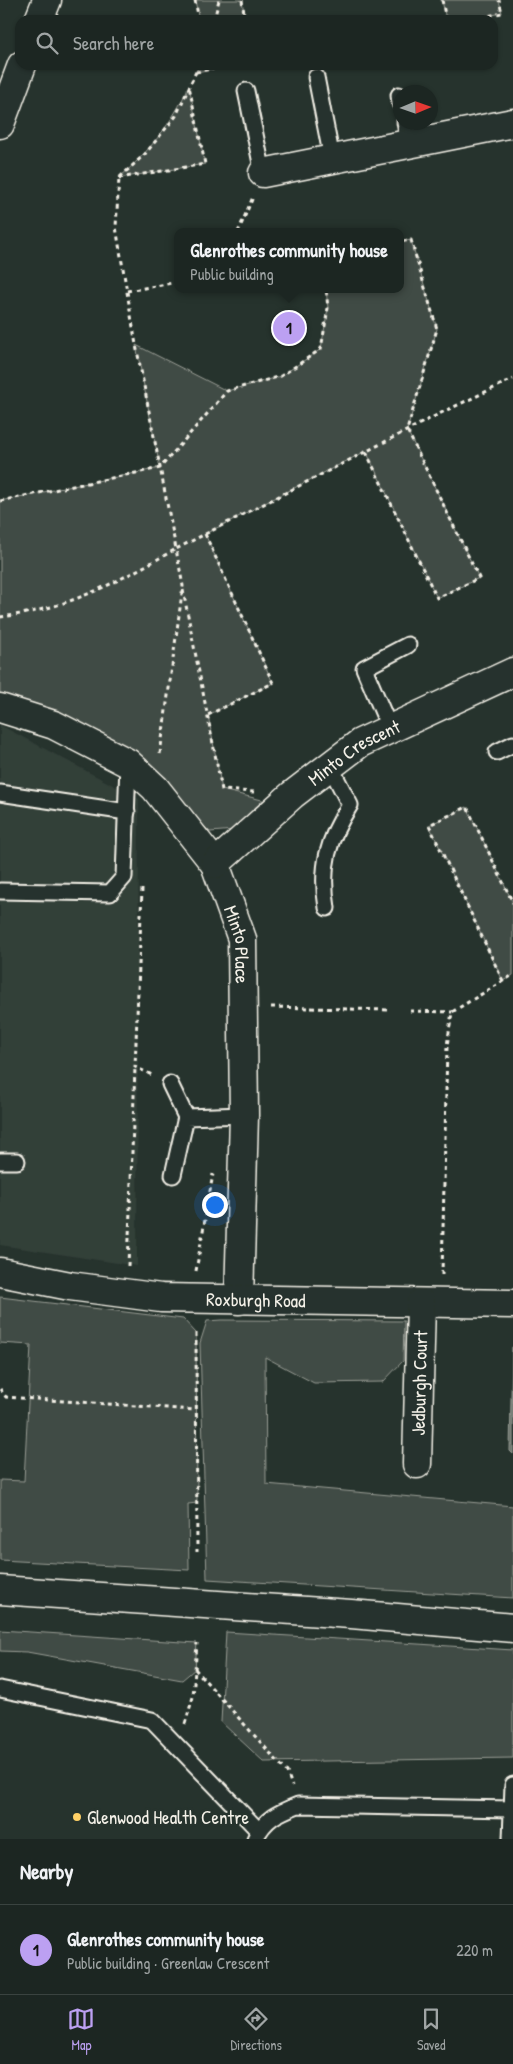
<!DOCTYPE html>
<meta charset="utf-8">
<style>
:root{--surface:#1c2622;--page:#252e2a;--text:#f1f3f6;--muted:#a0a5a5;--line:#3a4340;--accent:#bca0f2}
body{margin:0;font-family:"Patrick Hand",sans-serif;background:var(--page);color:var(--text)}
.compass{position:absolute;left:393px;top:85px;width:45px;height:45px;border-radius:50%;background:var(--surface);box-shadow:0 1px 4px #0004;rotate:88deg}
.you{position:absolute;left:214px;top:1204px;width:18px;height:18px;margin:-12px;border:4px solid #fff;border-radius:50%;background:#1a73e8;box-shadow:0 0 0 8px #1a73e833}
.badge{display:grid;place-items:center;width:32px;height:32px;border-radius:50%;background:var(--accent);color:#111;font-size:16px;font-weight:700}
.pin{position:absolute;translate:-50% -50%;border:2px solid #fff;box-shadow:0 1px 5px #0006}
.popup{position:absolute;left:174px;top:228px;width:230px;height:65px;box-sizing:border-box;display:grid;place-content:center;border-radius:10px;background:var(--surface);filter:drop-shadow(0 1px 4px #0005);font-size:16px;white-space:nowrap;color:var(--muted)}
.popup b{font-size:19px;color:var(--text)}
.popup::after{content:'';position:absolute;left:50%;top:100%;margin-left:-10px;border:10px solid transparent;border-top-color:var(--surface)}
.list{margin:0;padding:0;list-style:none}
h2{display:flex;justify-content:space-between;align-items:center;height:65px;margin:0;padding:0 20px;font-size:21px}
h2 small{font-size:16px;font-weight:400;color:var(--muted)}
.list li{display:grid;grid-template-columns:32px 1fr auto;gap:15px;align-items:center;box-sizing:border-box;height:90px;padding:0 20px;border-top:1px solid var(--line)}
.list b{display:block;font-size:19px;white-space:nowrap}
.list p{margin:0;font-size:16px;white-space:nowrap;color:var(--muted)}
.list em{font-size:16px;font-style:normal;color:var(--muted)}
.icon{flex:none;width:28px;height:28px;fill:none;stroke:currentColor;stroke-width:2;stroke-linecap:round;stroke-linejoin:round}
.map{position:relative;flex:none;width:513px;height:1839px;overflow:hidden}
.search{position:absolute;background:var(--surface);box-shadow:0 1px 4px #0004;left:15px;right:15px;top:15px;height:55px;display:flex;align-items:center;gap:12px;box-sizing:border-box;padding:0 18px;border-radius:15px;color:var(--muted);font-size:19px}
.sheet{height:155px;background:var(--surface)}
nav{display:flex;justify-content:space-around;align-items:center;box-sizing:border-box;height:70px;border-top:1px solid var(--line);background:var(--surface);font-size:14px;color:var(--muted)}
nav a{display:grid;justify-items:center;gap:2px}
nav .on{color:var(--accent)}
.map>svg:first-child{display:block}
</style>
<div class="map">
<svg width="513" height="1839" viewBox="0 0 513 1839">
<rect width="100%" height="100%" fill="#26332d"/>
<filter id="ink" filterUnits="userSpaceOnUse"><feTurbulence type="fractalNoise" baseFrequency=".02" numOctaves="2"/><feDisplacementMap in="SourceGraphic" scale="10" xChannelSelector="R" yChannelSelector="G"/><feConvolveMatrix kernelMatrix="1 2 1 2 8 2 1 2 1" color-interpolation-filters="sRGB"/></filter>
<g filter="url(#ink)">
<!-- built -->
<polygon fill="#333f39" points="0,725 139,799 137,1266 0,1245"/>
<!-- green -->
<g fill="#414b45" stroke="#9a9e96">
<polygon points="195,0 242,0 245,20 199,20"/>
<polygon points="442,0 499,0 502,13 466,20 446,20"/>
<polygon points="199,65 234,65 196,72"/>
<path d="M189,86L205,164L119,178C151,149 171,125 189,86Z"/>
<polygon points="411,240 437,329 407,430 479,578 437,598 366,451 205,534 273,683 208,715 222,790 266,801 247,829 210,832 169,791 55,715 0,695 0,501 160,468 136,345 227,391 281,376 321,349 328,308 326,289 400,289 400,242"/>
<polygon points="467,807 513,903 513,975 503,981 429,825"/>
<polygon points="0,1297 183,1319 196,1333 197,1503 188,1504 189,1570 0,1560 0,1480 24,1481 31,1345 0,1343"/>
<polygon points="221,1320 404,1321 403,1361 383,1382 314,1383 265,1357 266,1484 513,1506 513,1598 207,1579 200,1343 207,1321"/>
<polygon points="0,1630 197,1643 195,1669 182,1680 27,1652 0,1651"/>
<polygon points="226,1632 513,1650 513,1758 264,1762 221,1722"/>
</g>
<!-- water -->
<polygon fill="#676f68" stroke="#9fa39b" points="512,1347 513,1347 513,1454 510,1451"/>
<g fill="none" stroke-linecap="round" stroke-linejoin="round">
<!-- service casing -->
<g stroke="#f4f1e8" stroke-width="19">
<g id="service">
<polyline points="316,77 332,159"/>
<polyline points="246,91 263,173"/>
<polyline points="399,95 400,103"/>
<polyline points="405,122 409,144"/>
<polyline points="390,729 364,668 408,645"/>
<polyline points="497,752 513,744"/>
<polyline points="0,793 127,812"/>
<polyline points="0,891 110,893 124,877 128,763"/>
<path d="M327,908C320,867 328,839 350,805L330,766"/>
<polyline points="170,1084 186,1117"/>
<polyline points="0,1161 17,1161"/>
<polyline points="173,1175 186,1117 244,1115"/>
<polyline points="0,1689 152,1720 259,1831"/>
<path d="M255,1839C265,1818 278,1813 298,1805L512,1809"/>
<polyline points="511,1839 513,1785"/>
</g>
</g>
<!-- minor casing -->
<g stroke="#f4f1e8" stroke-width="31">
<g id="minor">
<polyline points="39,20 47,0"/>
<polyline points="0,124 22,65"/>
<polyline points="263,173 513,123"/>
<path id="s1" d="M0,708L54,725L128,763L155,788L215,864L242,939L244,1115L239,1300"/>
<path id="s2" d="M215,864L292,795L360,743L513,672"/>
<path id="s3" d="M0,1272L70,1286L161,1298L513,1304"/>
<path id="s4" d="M417,1464L421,1303"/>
</g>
</g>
<!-- secondary casing -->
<g stroke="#f4f1e8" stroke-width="31">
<polyline id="secondary" points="0,1590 351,1614 513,1628"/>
</g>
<!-- path -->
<g stroke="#f4f1e8" stroke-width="3" stroke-dasharray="4 4" stroke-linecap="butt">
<polyline points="195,0 199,20"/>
<polyline points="242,0 245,20"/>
<polyline points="442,0 446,20"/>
<polyline points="214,20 219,0"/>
<polyline points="466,20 502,13 499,0"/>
<polyline points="196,72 234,65"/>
<polyline points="119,178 205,164 189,86"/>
<polyline points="238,232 253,197"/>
<polyline points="127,291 178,282"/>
<polyline points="366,452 437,598 479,578 407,430 437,329 411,240 400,242"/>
<polyline points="0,501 160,468 227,391 281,376 321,349 328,308 326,289"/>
<polyline points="205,534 273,683 208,715"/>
<polyline points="183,590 222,790 254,792"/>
<path d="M0,617C70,609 116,582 176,549L136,345L116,227L119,178L145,154L176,116L199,65"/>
<polyline points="160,754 183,586 176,549 445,411 513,379"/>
<polyline points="142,889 135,1067 152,1075"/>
<polyline points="503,981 429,825 467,807 513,903"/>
<polyline points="271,1007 388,1010"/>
<polyline points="410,1011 452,1012"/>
<polyline points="128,1266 135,1067"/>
<polyline points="196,1271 213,1174"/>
<polyline points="442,1275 447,1046 452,1012 513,975"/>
<polyline points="196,1333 197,1552"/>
<polyline points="0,1389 6,1397 195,1410"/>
<polyline points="195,1669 287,1772 292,1786"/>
<polyline points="185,1724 193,1697 197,1643"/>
</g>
<!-- service -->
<use href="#service" stroke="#26332d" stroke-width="15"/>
<!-- minor -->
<use href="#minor" stroke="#26332d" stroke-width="28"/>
<!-- secondary -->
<use href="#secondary" stroke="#26332d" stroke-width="28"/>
</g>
</g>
<!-- markers -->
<circle fill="#ffd166" stroke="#26332d" stroke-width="2" cx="77" cy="1817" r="5"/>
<g text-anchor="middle" stroke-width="5" stroke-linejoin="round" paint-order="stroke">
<!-- street labels -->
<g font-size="19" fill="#f4f1e8" stroke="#26332d">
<text dy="7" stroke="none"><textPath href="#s2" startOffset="179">Minto Crescent</textPath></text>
<text dy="7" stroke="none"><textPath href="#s1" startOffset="358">Minto Place</textPath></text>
<text dy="7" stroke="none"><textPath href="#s3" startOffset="258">Roxburgh Road</textPath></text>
<text dy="7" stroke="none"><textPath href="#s4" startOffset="81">Jedburgh Court</textPath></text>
</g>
<!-- poi labels -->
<g font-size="19" fill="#f4f1e8" stroke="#26332d" text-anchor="start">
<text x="87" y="1824">Glenwood Health Centre</text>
</g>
</g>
</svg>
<svg class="compass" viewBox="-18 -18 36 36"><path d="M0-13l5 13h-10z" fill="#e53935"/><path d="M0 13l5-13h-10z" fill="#a0a5a5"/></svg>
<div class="you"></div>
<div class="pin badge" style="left:289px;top:328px">1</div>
<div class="popup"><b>Glenrothes community house</b>Public building</div>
<div class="search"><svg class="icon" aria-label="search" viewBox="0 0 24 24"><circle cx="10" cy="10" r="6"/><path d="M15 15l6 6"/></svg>Search here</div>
</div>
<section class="sheet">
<h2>Nearby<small></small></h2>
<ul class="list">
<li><span class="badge">1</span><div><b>Glenrothes community house</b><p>Public building · Greenlaw Crescent</p></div><em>220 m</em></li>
</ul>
</section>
<nav>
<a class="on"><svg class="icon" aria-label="map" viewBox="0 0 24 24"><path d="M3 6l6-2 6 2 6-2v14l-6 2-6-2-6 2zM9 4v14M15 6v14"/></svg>Map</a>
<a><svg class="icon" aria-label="directions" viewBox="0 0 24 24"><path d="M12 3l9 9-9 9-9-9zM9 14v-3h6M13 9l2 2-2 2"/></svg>Directions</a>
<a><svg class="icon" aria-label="saved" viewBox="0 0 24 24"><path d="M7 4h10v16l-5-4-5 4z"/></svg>Saved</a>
</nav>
